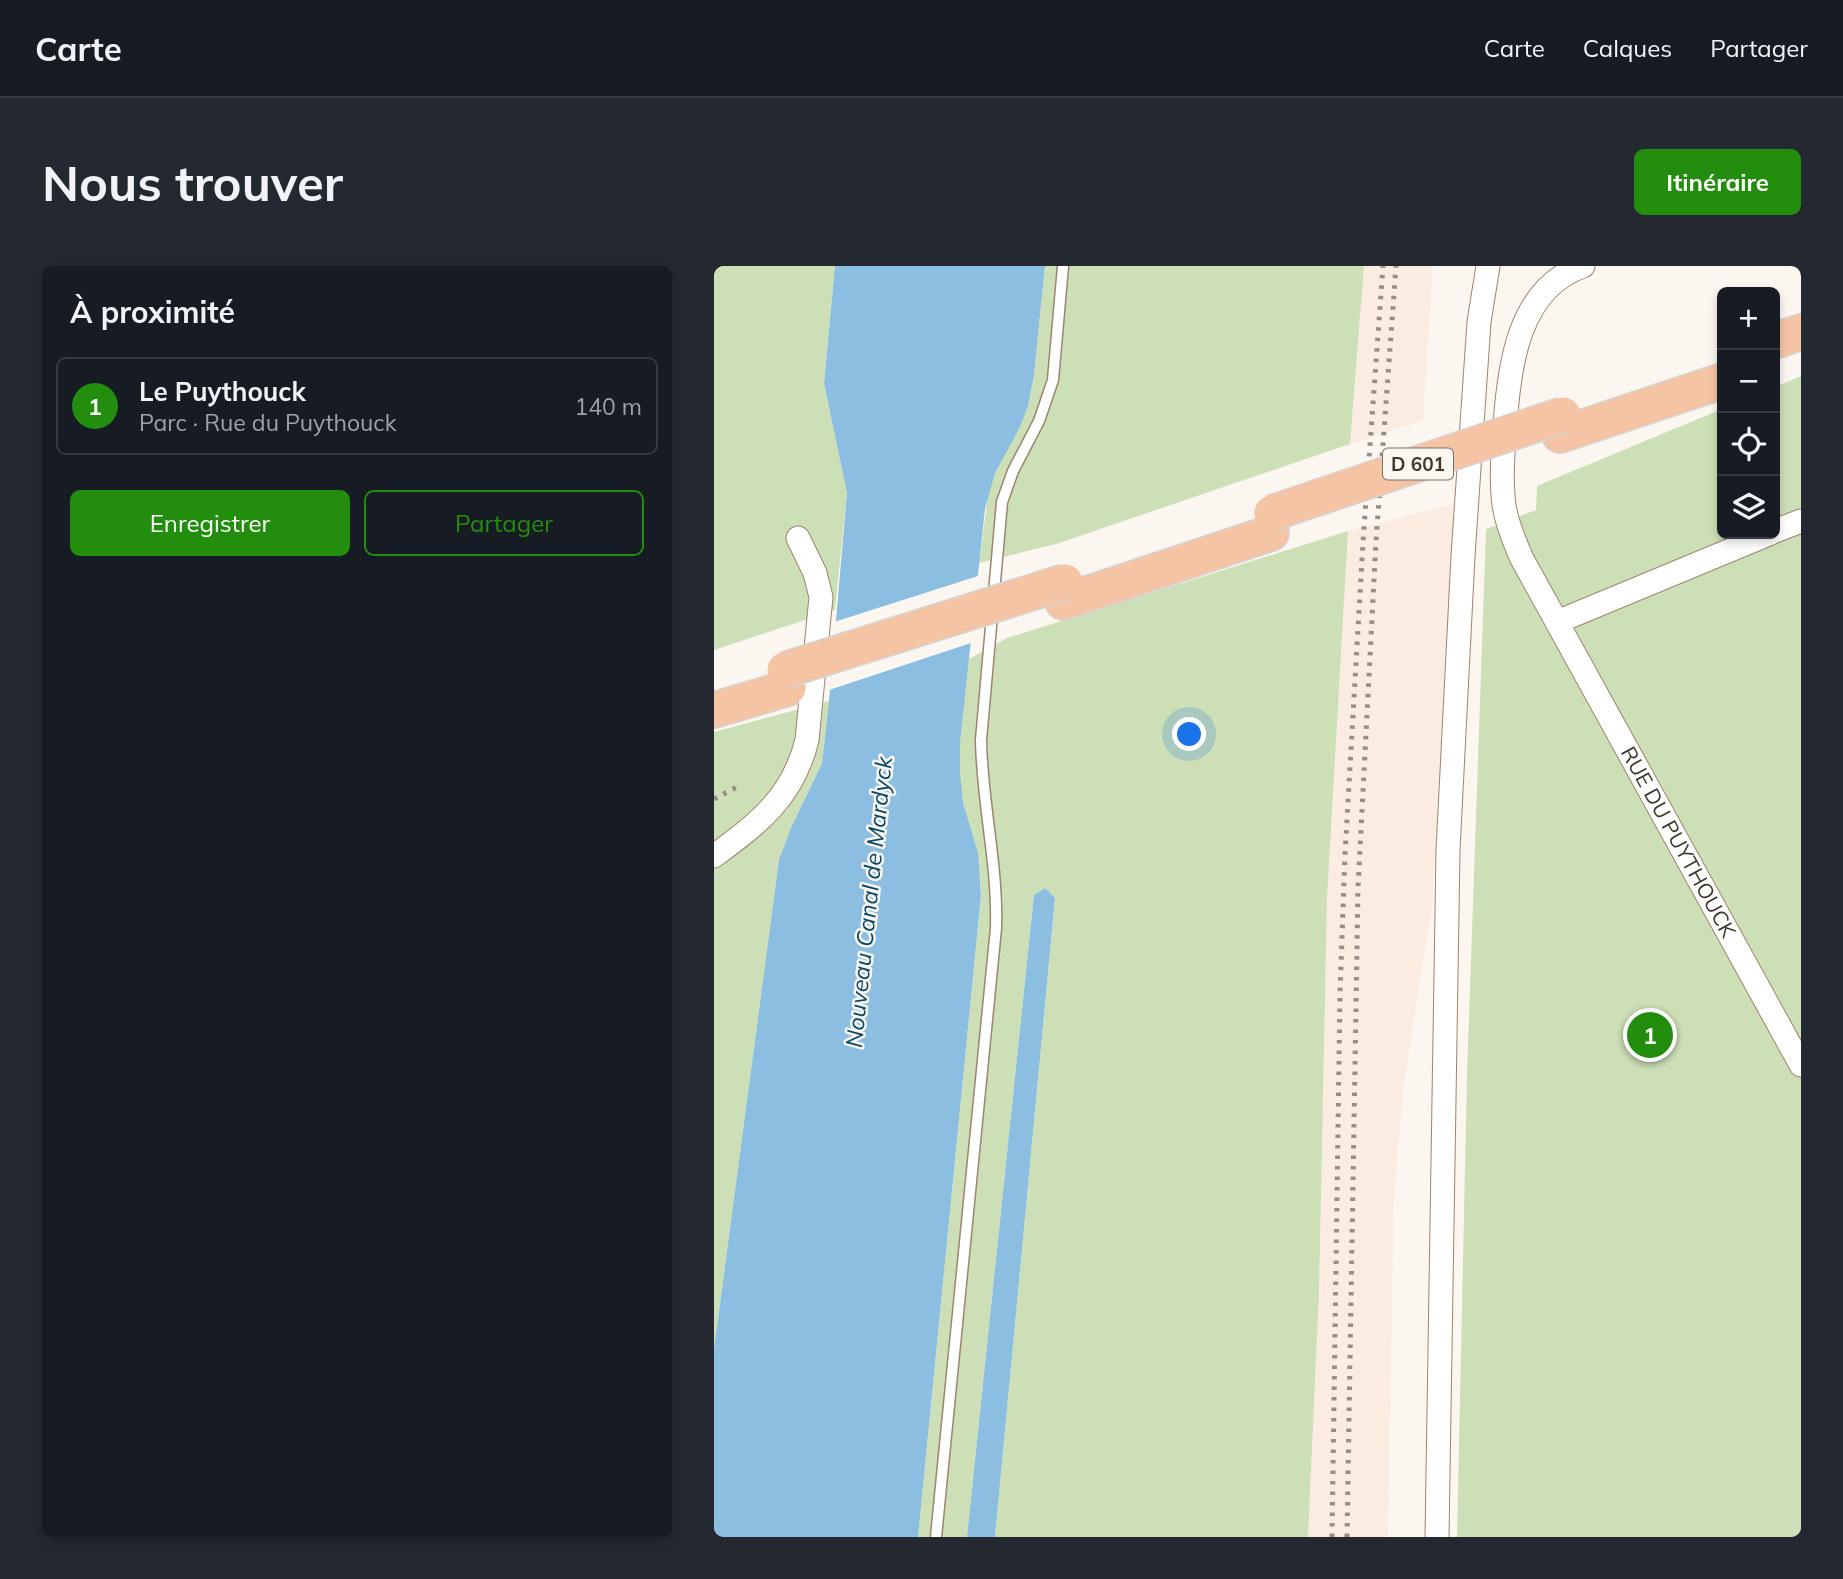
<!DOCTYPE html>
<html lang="fr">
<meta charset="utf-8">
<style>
:root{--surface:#171b24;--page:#242831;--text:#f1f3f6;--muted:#9ea1a6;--line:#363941;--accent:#238d0e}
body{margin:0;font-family:Mulish,sans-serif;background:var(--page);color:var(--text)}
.controls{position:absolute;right:21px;top:21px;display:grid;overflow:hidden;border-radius:10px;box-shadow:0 4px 10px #0003}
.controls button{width:63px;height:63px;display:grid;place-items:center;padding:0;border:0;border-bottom:2px solid var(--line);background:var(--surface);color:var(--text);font:35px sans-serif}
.you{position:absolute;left:476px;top:469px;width:24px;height:24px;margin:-18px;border:5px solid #fff;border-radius:50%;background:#1a73e8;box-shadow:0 0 0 10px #1a73e833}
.badge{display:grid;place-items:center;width:46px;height:46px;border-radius:50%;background:var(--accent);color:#fff;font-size:23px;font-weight:700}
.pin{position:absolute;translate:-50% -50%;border:4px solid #fff;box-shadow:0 2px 7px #0006}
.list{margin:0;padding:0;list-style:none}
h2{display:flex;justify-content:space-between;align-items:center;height:91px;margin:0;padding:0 28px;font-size:30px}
h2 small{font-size:23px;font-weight:400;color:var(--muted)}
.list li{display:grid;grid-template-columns:46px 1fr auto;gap:21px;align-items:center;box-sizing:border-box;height:98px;margin:0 14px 14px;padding:0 14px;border:2px solid var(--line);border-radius:10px}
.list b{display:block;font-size:26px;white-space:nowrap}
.list p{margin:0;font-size:23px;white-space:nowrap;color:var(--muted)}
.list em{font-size:23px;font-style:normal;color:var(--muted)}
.actions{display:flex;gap:14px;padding:21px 28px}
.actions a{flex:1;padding:16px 0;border:2px solid var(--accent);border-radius:10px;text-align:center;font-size:24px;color:var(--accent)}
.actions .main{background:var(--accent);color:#fff}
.icon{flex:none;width:38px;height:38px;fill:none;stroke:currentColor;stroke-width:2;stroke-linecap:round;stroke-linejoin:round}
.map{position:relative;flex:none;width:1087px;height:1271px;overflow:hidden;border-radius:10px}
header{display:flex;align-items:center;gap:42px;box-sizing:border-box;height:98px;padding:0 35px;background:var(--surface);border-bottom:2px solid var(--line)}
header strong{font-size:33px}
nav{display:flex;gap:38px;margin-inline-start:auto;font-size:24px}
.intro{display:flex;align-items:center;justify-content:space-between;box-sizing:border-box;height:168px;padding:0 42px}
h1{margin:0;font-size:49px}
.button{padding:18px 32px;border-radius:10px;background:var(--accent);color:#fff;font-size:24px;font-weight:700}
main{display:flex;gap:42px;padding:0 42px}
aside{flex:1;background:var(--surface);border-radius:10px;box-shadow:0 4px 10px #0003}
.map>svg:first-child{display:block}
</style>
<header>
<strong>Carte</strong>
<nav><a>Carte</a><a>Calques</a><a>Partager</a></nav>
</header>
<div class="intro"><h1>Nous trouver</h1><a class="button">Itinéraire</a></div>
<main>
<aside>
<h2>À proximité<small></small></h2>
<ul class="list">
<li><span class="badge">1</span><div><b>Le Puythouck</b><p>Parc · Rue du Puythouck</p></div><em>140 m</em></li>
</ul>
<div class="actions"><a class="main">Enregistrer</a><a>Partager</a></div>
</aside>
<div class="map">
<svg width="1087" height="1271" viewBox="0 0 1087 1271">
<rect width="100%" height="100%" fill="#fcf6f1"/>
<!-- built -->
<g fill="#faece1">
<polygon points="650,0 719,0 709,154 636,178"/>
<polygon points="740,238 718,639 689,823 680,931 674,1271 594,1271 605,1028 613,632 634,265"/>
</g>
<!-- green -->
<g fill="#cddfb6">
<polygon points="0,0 121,0 110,116 133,227 121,344 0,384"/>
<polygon points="331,0 650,0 636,178 342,278 265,297 275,223 281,207 314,140 320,109"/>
<polygon points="1087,110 1087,1271 743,1271 753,809 772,263 822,244 823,220 1008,143 1008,268 1061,268 1061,121"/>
<path d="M634,265L613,632L605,1028L594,1271H281L341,632L331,622L320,629L253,1271H204L267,629C267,592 250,559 246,523C242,480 251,436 255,393L293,372Z"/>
<polygon points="115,435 108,497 77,562 65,595 0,1083 0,466"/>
</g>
<!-- water -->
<g fill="#8bbee1">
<polygon points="121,0 331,0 320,109 314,140 306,161 281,207 271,243 246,477 246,507 249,537 264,587 267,629 204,1271 0,1271 0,1083 65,594 77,562 108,497 115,435 133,227 110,117"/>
<polygon points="331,622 341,632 281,1271 253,1271 320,629"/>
</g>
<!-- pier -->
<polygon fill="#fcf6f1" points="267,309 260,376 112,425 117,357"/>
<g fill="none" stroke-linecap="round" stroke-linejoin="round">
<!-- service casing -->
<g stroke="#9d846e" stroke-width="13">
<path id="service" d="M222,1271L282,662C284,599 268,537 267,474L288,236L299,205L325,155L339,114L349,0"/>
</g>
<!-- minor casing -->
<g stroke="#9d846e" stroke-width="25">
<g id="minor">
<path id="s1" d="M869,0C804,22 795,101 791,159C789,182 787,206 789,229C790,251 799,271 807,291L1087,799"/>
<polyline points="1061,265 1087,255"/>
<polyline points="843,356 1055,268"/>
<path d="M0,590C45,557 79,531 93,474L107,331L101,307L84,272"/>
<polyline points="723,1271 734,584 749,290 765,56 774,0"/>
</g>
</g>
<!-- primary casing -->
<g stroke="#d5d3d1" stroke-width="38">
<g id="primary">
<polyline points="1061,75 1087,66"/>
<polyline points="846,169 1008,115"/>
<polyline points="349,336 557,267"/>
<polyline points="0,444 74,422"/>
</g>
</g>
<!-- service -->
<use href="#service" stroke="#fff" stroke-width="10"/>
<!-- minor -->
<use href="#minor" stroke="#fff" stroke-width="23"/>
<!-- primary -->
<use href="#primary" stroke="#f5c4a4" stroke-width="35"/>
<!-- rail -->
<g stroke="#978f87" stroke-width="5" stroke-dasharray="3.5 7" stroke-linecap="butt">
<polyline points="0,533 27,519"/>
<polyline points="618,1271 626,727 631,588 649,276 669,0"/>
<polyline points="633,1271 644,622 662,275 682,0"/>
</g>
<!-- primary-bridge casing -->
<g stroke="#d5d3d1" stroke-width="38" stroke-linecap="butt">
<g id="primary-bridge">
<polyline points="558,247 849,149"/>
<polyline points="71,404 351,316"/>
</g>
</g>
<!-- primary-bridge -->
<use href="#primary-bridge" stroke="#f5c4a4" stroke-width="35"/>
</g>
<g text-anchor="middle" stroke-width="5" stroke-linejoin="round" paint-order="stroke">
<!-- shield labels -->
<rect fill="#fcf6f1" stroke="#787067" stroke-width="2" x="669" y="182.5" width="70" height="31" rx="5"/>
<g font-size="19" font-weight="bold" fill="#40362c">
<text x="704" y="205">D 601</text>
</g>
<!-- street labels -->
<g font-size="21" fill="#40362c" stroke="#fcf6f1">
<text dy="7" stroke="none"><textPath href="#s1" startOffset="649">RUE DU PUYTHOUCK</textPath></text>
</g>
<!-- water labels -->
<g font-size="23" font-style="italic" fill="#044769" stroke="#fcf6f1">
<text transform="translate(155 636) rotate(-84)" y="8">Nouveau Canal de Mardyck</text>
</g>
</g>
</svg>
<div class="controls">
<button>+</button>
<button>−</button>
<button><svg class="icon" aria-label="locate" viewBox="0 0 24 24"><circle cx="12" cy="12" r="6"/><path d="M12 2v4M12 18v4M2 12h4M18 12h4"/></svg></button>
<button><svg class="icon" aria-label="layers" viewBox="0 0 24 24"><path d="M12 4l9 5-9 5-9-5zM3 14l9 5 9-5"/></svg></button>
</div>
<div class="you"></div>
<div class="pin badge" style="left:936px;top:769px">1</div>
</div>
</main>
